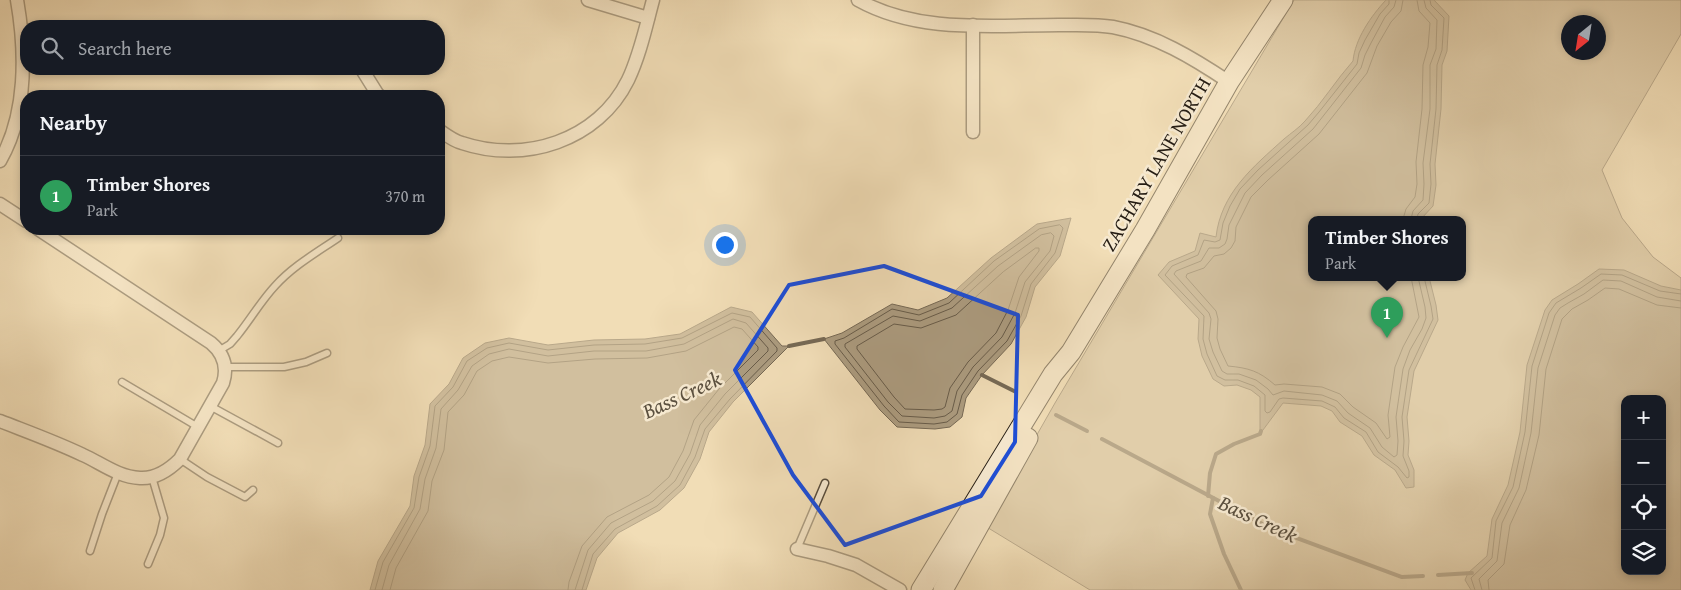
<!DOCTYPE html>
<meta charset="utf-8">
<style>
:root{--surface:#171b24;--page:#242831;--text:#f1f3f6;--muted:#9ea1a6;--line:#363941;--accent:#c59692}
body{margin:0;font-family:"Gentium Book Plus",serif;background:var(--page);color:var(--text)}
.controls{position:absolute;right:15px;bottom:15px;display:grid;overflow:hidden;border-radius:10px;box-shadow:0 2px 8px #0003}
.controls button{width:45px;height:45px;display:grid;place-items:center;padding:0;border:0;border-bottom:1px solid var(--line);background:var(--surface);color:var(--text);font:25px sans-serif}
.compass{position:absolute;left:1561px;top:15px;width:45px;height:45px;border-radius:50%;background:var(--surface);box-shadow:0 2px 8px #0003;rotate:210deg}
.you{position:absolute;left:724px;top:244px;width:18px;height:18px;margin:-12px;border:4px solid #fff;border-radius:50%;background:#1a73e8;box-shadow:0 0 0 8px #1a73e833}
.badge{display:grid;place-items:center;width:32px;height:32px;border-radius:50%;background:var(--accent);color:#fff;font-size:16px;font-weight:700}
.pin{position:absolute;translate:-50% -41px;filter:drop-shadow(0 1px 2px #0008)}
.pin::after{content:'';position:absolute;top:26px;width:18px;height:15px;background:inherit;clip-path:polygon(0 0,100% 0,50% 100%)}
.popup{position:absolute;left:1308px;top:216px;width:158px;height:65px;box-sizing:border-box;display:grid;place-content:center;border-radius:10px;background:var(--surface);filter:drop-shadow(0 1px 4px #0005);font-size:16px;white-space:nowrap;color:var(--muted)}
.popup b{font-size:19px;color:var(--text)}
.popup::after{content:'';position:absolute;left:50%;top:100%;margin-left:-10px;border:10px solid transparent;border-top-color:var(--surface)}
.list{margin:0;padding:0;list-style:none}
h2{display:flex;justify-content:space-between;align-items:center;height:65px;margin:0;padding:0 20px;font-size:21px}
h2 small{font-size:16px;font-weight:400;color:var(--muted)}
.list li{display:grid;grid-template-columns:32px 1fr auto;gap:15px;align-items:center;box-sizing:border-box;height:80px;padding:0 20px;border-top:1px solid var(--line)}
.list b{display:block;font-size:19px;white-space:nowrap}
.list p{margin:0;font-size:16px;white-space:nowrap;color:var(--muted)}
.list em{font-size:16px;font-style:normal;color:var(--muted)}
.icon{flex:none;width:28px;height:28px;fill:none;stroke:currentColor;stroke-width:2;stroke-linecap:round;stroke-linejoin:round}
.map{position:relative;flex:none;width:1681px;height:590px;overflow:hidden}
.search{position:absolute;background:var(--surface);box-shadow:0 2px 8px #0003;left:20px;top:20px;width:425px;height:55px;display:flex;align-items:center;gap:12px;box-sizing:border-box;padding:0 18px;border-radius:20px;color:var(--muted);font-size:19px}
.panel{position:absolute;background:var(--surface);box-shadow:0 2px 8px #0003;left:20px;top:90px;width:425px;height:145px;border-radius:20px}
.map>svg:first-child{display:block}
</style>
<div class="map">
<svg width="1681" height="590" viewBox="0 0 1681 590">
<rect width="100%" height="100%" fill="#f1ddb7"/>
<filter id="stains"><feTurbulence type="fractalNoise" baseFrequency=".004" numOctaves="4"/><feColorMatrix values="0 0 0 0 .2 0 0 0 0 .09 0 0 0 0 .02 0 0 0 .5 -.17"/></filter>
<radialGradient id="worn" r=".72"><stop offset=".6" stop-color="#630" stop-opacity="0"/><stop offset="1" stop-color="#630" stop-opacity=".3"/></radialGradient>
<!-- green -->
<path fill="#cebc9b" stroke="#7a6c58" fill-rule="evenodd" d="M1294,0H1681V34L1602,170L1622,218L1653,257L1681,278V590H1090L985,526L1055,403ZM1568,22H1598V52H1568ZM1312,219H1462V277H1312ZM1625,399H1662V571H1625Z"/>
<!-- water -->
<g fill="#ac9c80" stroke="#766955" fill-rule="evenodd">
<path d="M1386,0H1434L1449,16L1447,51L1442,65L1441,109L1435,164L1436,185L1433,206L1421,219H1312V277H1429L1436,305L1438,320L1414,371L1407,417L1409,441L1408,455L1414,470V487L1406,488L1395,470L1374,455L1362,436L1340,422L1332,411L1321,406L1283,403L1260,434V397L1251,390L1237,385L1224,386L1213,379L1202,356L1198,339L1199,319L1158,275L1169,262L1195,251L1200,233L1216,237C1221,193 1253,167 1284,139C1291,133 1299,128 1305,121C1322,103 1336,80 1353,61C1355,39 1371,16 1386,0Z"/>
<polygon points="1071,218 1060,256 1035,287 1026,317 1011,344 982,375 966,398 962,417 950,427 935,429 897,427 880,410 824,339 842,333 892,304 918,310 947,298 991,258 1037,224"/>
<path d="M1599,269L1624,270L1661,286L1681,290V590H1471L1465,580L1468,573L1487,556L1492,519L1508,485L1520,432L1527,365L1545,310L1552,300L1578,284ZM1625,399H1662V571H1625Z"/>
<polygon points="731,307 752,312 782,346 789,346 733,402 709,432 700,459 684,488 660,510 618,533 597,558 586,590 370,590 378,561 410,506 414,476 425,445 430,404 449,384 463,358 485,343 509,338 548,345 594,340 645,339 680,334"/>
</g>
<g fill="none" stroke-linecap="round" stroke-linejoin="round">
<!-- shore -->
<g stroke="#685c4a" stroke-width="1">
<polyline points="1389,0 1389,4 1380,14 1365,40 1359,53 1357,64 1319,112 1308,125 1258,170 1240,189 1230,206 1223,223 1220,240 1215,242 1204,240 1198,255 1172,266 1165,275 1204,316 1203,339 1207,354 1217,376 1225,380 1238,380 1254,386 1265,395 1265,411 1267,413 1270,412 1279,399 1283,398 1322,401 1335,407 1344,418 1366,432 1378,452 1398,467 1407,478 1409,477 1409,471 1403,456 1404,441 1402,417 1409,370 1433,319 1431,306 1424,277"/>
<polyline points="1396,0 1394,7 1385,17 1371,43 1365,55 1361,68 1313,129 1262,175 1245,193 1229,225 1227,239 1225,244 1219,248 1209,248 1201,261 1176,271 1174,274 1209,313 1211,319 1209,339 1213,352 1222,371 1227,374 1239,374 1256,380 1268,389 1273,395 1284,391 1322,395 1337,401 1348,413 1370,428 1382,447 1394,457 1397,455 1398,441 1396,417 1403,369 1410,350 1422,329 1426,318 1425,307 1418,277"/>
<path d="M1403,0L1401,11L1391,22L1377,46L1367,73L1319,134L1268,180L1251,197L1236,227L1235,241L1231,248L1224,254L1214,256L1204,268L1187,274L1186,277L1216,311L1218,319L1217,338L1220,349L1228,366C1249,368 1259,371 1275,385L1284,384L1322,387L1340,394L1353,407L1376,423L1387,439L1390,437L1388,415L1395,367L1403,347L1419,317L1411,277"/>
<polyline points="1403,219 1406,209 1415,197 1417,184 1416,162 1422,109 1423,65 1428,47 1430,23 1419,11 1417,0"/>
<polyline points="1411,219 1413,211 1423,200 1424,184 1423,163 1430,109 1430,65 1436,49 1437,20 1426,8 1424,0"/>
<polyline points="1417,219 1418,214 1429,203 1431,184 1430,164 1436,109 1437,65 1442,50 1444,18 1431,5 1430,0"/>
<polygon points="1060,225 1063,228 1055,253 1031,284 1021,316 1007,341 978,371 962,395 957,414 947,422 934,424 899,422 884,406 835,344 835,341 844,338 892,309 919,315 949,303 994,261 1039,229"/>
<polygon points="1051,233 1054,236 1050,251 1025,282 1015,313 1002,337 973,367 957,391 952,411 945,416 934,418 902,416 888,402 845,347 845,344 893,316 920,321 952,308 998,266 1041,235"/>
<polygon points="1036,248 1039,248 1039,251 1019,277 1008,310 996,333 968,362 950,388 945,407 942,409 934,410 905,409 894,397 857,349 857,346 894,324 921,328 956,315 1003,272"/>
<polyline points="375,590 383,562 414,508 419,477 430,446 435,406 453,387 467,361 487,348 509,343 548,350 594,345 645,344 682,338 732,313 750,317 777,348 777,351 730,399 705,429 695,457 680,485 657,506 615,529 593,554 582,590"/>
<polyline points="382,590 389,565 420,509 425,479 436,448 441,409 458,390 472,366 489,354 509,349 548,356 594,351 646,351 684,344 733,319 746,323 768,348 768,351 725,394 700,425 690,454 675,481 653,501 611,523 588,550 575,590"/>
<polyline points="390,590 396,568 428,511 432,481 444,450 448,412 464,395 477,371 492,361 509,357 548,363 595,359 647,358 686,351 734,327 742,329 758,347 758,350 719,389 694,420 683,451 669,477 649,495 607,517 582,546 569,582 568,590"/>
<polyline points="1475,590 1471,578 1492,558 1496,521 1513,487 1525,432 1532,366 1549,313 1556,303 1581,288 1601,274 1622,275 1660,291 1681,294"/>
<polyline points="1482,590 1479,579 1497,561 1502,523 1519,488 1531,433 1538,368 1555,315 1560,308 1568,303 1584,294 1603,280 1621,281 1657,297 1681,301"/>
<polyline points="1489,590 1488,580 1504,564 1510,525 1526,490 1539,435 1546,369 1562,319 1572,309 1588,300 1605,288 1619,289 1657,305 1681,308"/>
</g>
<!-- stream -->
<g stroke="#766955" stroke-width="4">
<polyline points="789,346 824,339"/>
<polyline points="982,375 1016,392"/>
<polyline points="1056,415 1087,431"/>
<polyline points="1102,439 1270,528 1402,577 1423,576"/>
<polyline points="1208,496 1210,473 1216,454 1234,444 1260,434 1261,431"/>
<polyline points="1213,498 1210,514 1224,554 1241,590"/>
<polyline points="1438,575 1472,573"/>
</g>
<!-- lane casing -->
<g stroke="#584d3d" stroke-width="9">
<g id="lane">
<path d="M220,350L230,344L237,336C250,320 261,301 275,286C293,266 316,253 338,238"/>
<polyline points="225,367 284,367 306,362 327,353"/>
<polyline points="122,382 198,427"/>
<polyline points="210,406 278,443"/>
<polyline points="180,459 207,477 245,497 253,490"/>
<polyline points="797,549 825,483"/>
<polyline points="90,551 102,514 118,473"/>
<polyline points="148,564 160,535 164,518 152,477"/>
</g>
</g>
<!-- street casing -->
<g stroke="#584d3d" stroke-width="15">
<g id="street">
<polyline points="588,0 648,18"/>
<path d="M858,0C919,34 992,25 1059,25C1077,25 1096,24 1113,27C1155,35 1193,58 1229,82"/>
<polyline points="363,71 378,95 380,96"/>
<path d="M439,130C446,135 454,141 462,143C524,164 598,141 628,80C640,55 646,26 653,0"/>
<polyline points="973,132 973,25"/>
<path d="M0,161C27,114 26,52 17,0"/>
<polyline points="0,204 26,221"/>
<path d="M0,421C28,432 56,442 83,455C101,463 118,477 140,478C156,479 169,470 180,459L223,383C228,367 224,354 211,343L38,229"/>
<polyline points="797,549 828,556 856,565 900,590"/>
</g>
</g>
<!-- secondary casing -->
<g stroke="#251d14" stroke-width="21">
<g id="secondary">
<polyline points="921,590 1053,374 1071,352 1145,230 1229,82 1283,0"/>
<polyline points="943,590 1028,438"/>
</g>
</g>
<!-- lane -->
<use href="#lane" stroke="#f6e9d0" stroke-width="6"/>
<!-- street -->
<use href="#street" stroke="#f6e9d0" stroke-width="12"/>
<!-- secondary -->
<use href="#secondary" stroke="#f6e9d0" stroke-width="19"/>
</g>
<!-- marked area -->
<path d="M0 0H1681V590H0ZM884,266L1018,315L1015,442L981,496L845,545L793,475L735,370L789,285Z" fill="#f1ddb7" fill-opacity=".55" fill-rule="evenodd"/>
<path fill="none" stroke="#1d4ed8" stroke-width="4" stroke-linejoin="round" d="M884,266L1018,315L1015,442L981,496L845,545L793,475L735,370L789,285Z"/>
<g text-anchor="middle" stroke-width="5" stroke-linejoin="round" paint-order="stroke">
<!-- street labels -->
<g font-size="20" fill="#251d14" stroke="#f6e9d0">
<text transform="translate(1156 164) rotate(-60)" y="7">ZACHARY LANE NORTH</text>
</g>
<!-- water labels -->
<g font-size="21" font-style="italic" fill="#5b503f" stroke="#f6e9d0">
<text transform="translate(682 395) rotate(-25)" y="7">Bass Creek</text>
<text transform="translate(1258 519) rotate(25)" y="7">Bass Creek</text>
</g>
</g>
<rect width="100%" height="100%" filter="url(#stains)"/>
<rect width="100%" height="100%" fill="url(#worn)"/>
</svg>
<div class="controls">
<button>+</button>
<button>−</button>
<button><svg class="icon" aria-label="locate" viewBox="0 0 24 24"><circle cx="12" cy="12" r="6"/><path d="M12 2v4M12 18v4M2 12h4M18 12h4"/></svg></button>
<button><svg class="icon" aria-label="layers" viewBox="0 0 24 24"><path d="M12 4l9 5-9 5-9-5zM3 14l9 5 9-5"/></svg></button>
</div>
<svg class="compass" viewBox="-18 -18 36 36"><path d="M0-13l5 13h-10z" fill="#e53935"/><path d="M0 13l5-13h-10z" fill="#9ea1a6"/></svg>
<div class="you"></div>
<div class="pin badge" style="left:1387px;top:338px;background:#2e9e5b">1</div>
<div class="popup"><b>Timber Shores</b>Park</div>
<div class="search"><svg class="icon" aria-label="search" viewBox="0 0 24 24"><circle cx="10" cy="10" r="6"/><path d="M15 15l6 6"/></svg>Search here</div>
<section class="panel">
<h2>Nearby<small></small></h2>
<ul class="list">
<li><span class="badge" style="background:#2e9e5b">1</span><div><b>Timber Shores</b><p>Park</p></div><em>370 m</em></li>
</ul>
</section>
</div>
